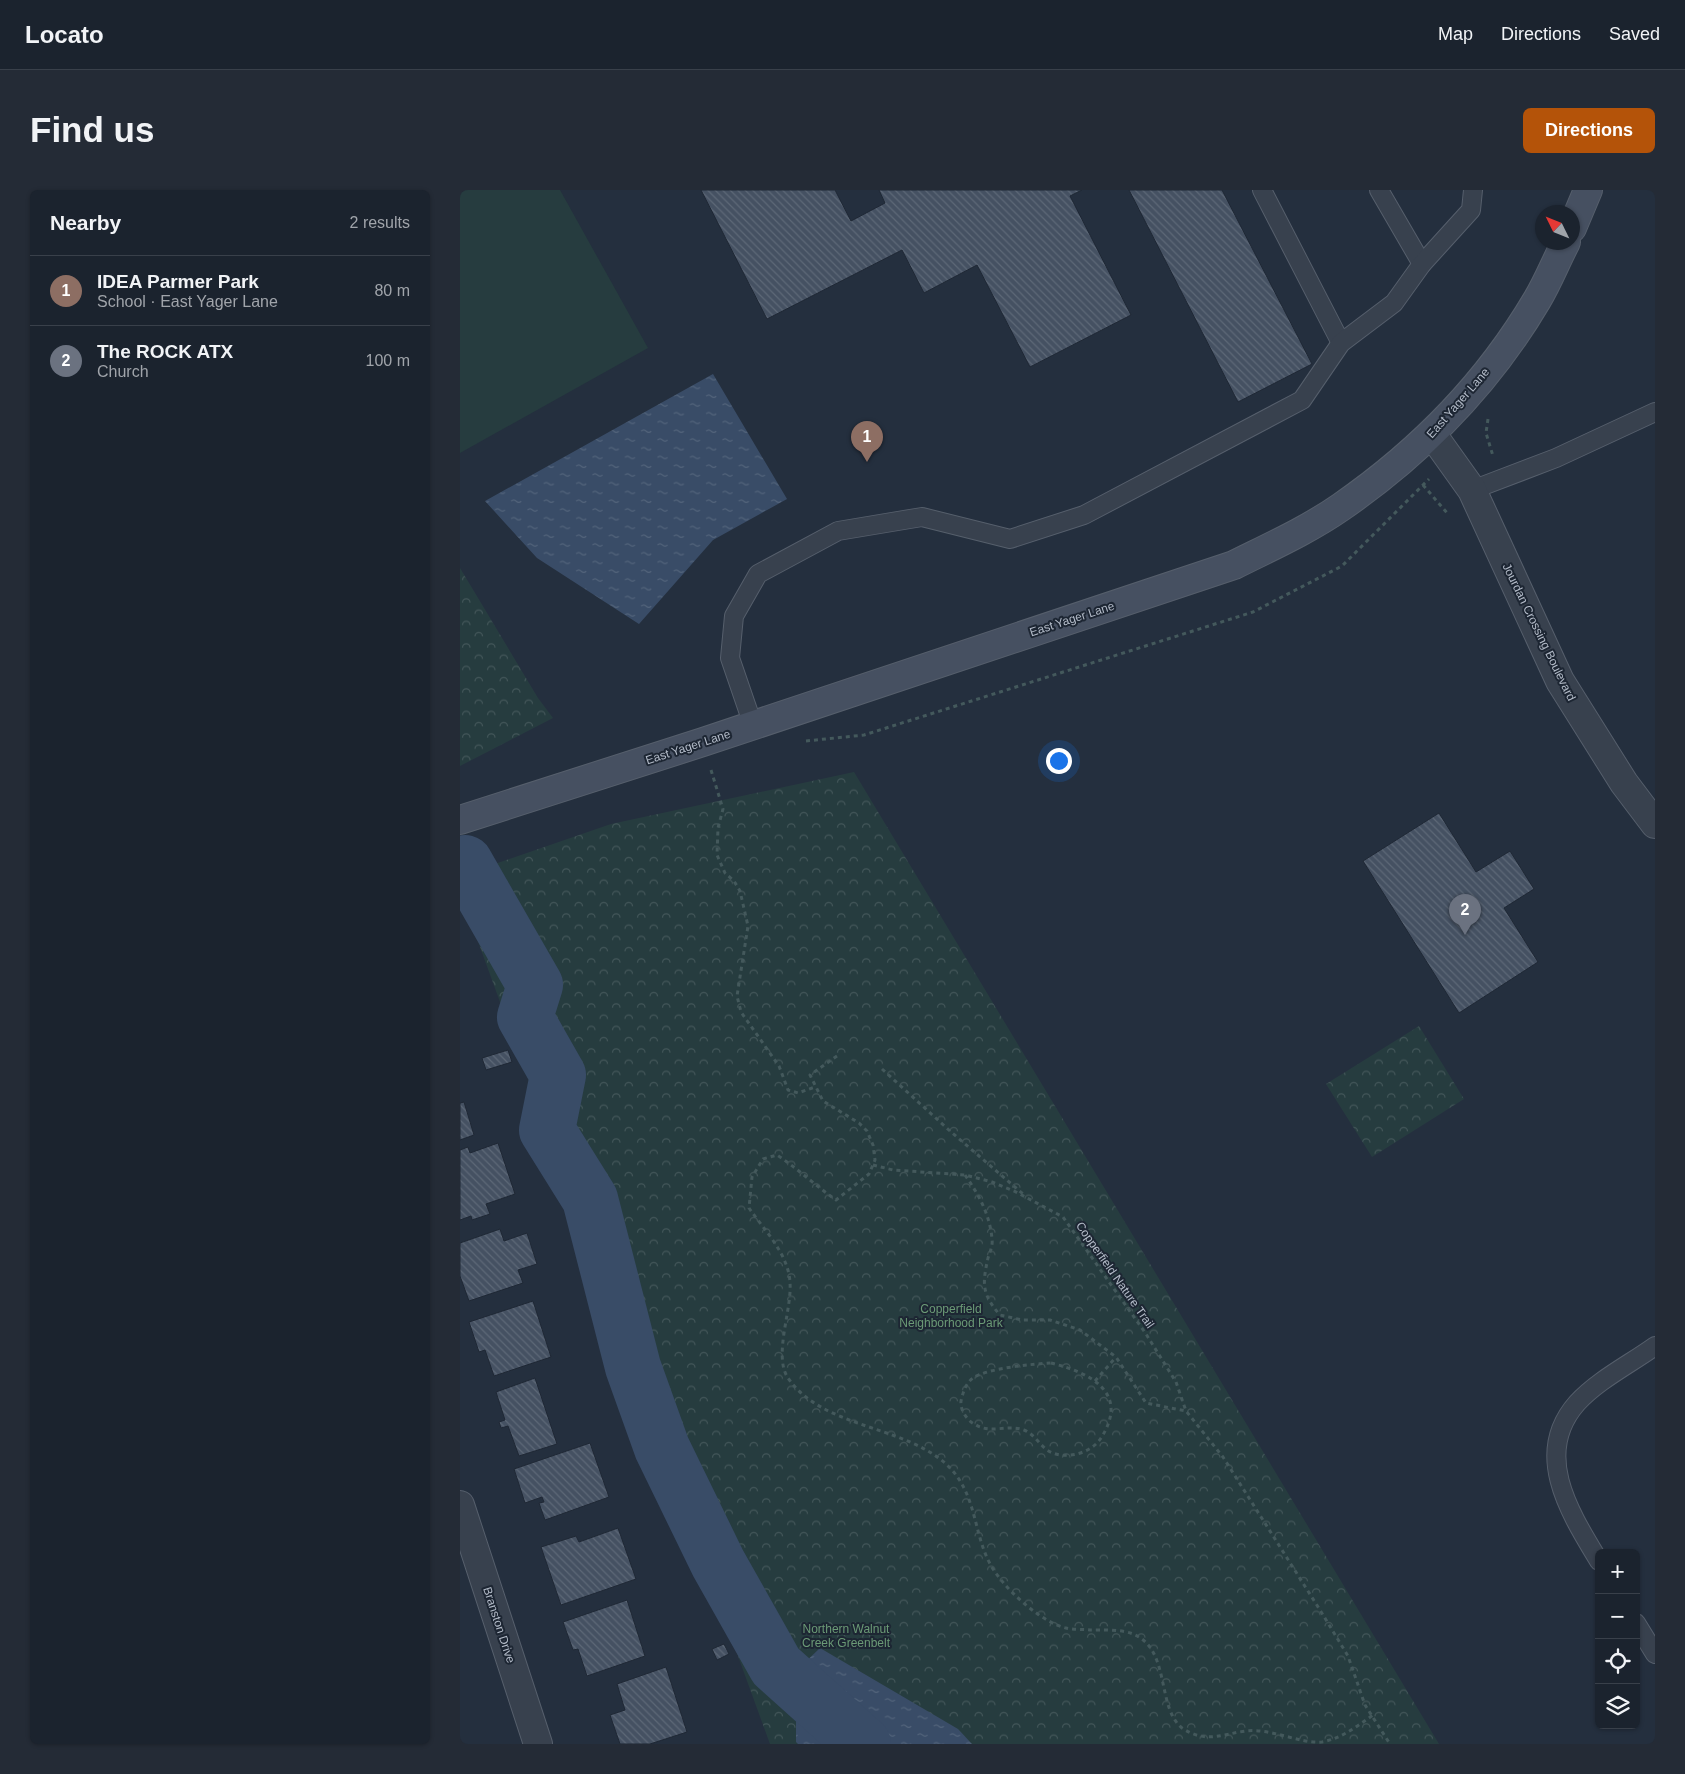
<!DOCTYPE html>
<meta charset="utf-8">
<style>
:root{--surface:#1b232e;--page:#242b36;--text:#f1f3f6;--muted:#a0a4aa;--line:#39404a;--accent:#b45309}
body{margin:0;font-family:Helvetica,sans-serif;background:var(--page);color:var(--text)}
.controls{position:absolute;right:15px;bottom:15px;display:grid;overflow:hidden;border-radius:8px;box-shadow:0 1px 4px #0004}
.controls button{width:45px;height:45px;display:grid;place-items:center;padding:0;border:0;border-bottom:1px solid var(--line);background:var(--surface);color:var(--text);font:25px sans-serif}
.compass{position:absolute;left:1075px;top:15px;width:45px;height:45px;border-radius:50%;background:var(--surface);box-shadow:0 1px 4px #0004;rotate:313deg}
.you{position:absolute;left:598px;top:570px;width:18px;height:18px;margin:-12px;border:4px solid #fff;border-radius:50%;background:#1a73e8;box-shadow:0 0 0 8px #1a73e833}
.badge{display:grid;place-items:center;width:32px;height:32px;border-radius:50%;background:var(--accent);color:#fff;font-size:16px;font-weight:700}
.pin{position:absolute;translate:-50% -41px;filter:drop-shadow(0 1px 2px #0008)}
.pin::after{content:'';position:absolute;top:26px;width:18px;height:15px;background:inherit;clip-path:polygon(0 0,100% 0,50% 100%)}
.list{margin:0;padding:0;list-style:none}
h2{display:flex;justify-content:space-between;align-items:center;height:65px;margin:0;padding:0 20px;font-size:21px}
h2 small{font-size:16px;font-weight:400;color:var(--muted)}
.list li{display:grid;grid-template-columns:32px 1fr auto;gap:15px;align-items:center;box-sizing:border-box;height:70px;padding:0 20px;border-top:1px solid var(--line)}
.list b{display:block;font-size:19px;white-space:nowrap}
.list p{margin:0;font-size:16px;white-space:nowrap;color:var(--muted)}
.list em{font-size:16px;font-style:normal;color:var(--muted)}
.icon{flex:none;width:28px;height:28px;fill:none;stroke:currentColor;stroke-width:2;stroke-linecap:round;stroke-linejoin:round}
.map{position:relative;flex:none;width:1195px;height:1554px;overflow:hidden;border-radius:8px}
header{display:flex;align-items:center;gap:30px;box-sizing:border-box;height:70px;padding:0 25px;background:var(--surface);border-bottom:1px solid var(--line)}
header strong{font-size:24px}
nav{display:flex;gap:28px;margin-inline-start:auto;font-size:18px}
.intro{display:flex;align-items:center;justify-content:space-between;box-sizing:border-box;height:120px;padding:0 30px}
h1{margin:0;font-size:35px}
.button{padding:12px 22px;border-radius:8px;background:var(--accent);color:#fff;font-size:18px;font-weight:700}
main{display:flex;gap:30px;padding:0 30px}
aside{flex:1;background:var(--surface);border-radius:8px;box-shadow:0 1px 4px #0004}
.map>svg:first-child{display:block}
</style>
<header>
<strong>Locato</strong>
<nav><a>Map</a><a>Directions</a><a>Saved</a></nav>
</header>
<div class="intro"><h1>Find us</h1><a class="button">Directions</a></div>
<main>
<aside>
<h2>Nearby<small>2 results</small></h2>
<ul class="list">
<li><span class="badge" style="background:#8d6e63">1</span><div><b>IDEA Parmer Park</b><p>School · East Yager Lane</p></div><em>80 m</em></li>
<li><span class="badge" style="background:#6b7280">2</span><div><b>The ROCK ATX</b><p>Church</p></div><em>100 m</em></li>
</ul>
</aside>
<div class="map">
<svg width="1195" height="1554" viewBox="0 0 1195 1554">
<defs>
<pattern id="forest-crowns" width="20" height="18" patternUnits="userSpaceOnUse" patternTransform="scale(1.25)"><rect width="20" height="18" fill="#263c3f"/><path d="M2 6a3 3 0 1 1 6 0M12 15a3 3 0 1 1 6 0" fill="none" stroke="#435659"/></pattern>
<pattern id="water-ripples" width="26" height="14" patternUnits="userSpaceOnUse" patternTransform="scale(1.25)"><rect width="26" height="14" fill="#394c67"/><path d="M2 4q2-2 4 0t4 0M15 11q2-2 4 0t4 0" fill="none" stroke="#53647b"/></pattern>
<pattern id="building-back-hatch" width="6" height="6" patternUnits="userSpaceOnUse" patternTransform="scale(1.25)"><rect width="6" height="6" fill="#455162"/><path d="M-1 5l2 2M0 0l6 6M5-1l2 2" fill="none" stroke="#5d6877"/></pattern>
</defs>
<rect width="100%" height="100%" fill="#242f3e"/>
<!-- forest -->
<g fill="url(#forest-crowns)">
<polygon points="0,378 78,508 93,528 0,576"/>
<polygon points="394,582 979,1554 310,1554 0,702 0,686 151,634"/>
<polygon points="959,836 1004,909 912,967 866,894"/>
</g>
<!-- pitch -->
<polygon fill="#263c3f" points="0,0 100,0 188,158 0,263"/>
<!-- water -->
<g fill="url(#water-ripples)">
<polygon points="253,184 327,309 253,350 179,434 77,368 25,311"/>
<polygon points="360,1458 498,1539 512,1554 338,1554 336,1552 336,1481"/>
</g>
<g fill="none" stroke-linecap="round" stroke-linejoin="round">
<!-- river -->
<polyline stroke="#394c67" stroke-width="56" points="5,673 75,795 65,827 98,885 87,940 130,1009 173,1177 202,1258 258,1373 316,1476 403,1554"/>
</g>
<!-- building -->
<g fill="url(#building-back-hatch)" stroke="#1f2835">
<polygon points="241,0 375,0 391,31 425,13 419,0 622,0 610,6 671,125 570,177 517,75 464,103 442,60 307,129"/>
<polygon points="669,0 762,0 852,174 778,212"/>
<polygon points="979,623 1016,682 1050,661 1074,699 1044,718 1078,772 999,823 903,671"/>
<polygon points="48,860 52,872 26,880 22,868"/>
<polygon points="4,912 14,945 0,950 0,913"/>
<polygon points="38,953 55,1004 26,1014 30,1024 12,1030 11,1026 0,1030 0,960 8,957 10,963"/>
<polygon points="40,1039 44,1051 67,1043 77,1074 58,1080 63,1093 9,1111 0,1086 0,1053"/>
<polygon points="73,1111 91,1167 34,1186 25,1160 19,1162 9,1132"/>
<polygon points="75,1188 97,1254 59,1266 48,1236 41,1238 39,1232 45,1230 36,1202"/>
<polygon points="130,1253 149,1307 85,1330 79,1313 84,1312 82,1307 65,1313 54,1279"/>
<polygon points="158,1338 176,1389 101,1415 81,1357 116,1346 119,1352"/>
<polygon points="167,1410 185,1466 127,1486 118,1459 113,1460 103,1432"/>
<polygon points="264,1454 269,1464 257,1470 252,1459"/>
<polygon points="206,1477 227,1542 190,1554 160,1554 150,1525 165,1520 157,1494"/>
</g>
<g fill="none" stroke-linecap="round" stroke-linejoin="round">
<!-- lane casing -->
<g stroke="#565f6c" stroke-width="20">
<g id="lane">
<polyline points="802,0 881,153"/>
<polyline points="919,0 962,74"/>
<polyline points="1012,300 1096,268 1195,222"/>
<polyline points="293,535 270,468 274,426 298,384 378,341 462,327 550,349 624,325 842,210 881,153 934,113 962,74 1011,20 1013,0"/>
<path d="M1139,1371C1110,1323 1072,1264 1117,1213C1138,1190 1170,1174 1195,1156"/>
<polyline points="1176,1433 1195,1464"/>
</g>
</g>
<!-- street casing -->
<g stroke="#565f6c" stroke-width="30">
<g id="street">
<polyline points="972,244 1012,300 1100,491 1164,593 1195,634"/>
<polyline points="0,1315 78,1554"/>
</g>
</g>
<!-- secondary casing -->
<g stroke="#565f6c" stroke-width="30">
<g id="secondary">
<polyline points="1112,38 1128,0"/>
<path d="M0,630L243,552L774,375C810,357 848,340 881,317C959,263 1028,193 1077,110C1088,92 1096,71 1106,52"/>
</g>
</g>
<!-- path -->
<g stroke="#44595c" stroke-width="3" stroke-dasharray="4 4" stroke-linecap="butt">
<polyline points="1028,229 1026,243 1033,266"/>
<polyline points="963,295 988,324"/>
<polyline points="346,551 404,545 793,422 882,376 969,289"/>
<polyline points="251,580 263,619 258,638 257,665 265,683 274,691 280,701 288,736 277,806 281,822 319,876 328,900 338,903 355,897"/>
<path d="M377,866L350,885L363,911L399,933L407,941L413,955L415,970L409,984L376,1010C356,996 338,979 317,965L303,969L292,987L289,1018C305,1041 329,1065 330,1093C332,1120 313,1166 328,1188C362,1238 443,1235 486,1274C521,1306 511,1352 538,1386C551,1404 583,1433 606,1438C613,1440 622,1439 630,1440C642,1440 661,1439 673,1444C711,1459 696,1517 722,1538C746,1554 762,1544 786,1541C811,1538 840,1554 862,1552C882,1548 896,1537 913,1525"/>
<polyline points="422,879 490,941 563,1004"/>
<polyline points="413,975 433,980 505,985 532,992 554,1001 603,1027 686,1144 716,1192 726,1221 763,1267 860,1420 888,1466 905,1515 930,1554"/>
<path d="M505,985C519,1005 530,1025 532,1049C533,1055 530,1062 528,1068C522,1095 522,1104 540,1125L562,1130H590L620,1140L656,1167L686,1213L726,1221"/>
<path d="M591,1173C631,1183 670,1203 641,1248C631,1264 603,1271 587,1260C579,1254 574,1244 564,1240C548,1234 531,1244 516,1235C507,1231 500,1220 501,1211C503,1202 506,1193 513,1188C528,1178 573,1174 591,1173Z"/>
<polyline points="635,1191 656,1167"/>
</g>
<!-- lane -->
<use href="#lane" stroke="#38414e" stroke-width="18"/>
<!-- street -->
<use href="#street" stroke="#38414e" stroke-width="28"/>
<!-- secondary -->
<use href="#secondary" stroke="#465061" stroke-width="28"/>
</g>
<g text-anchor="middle" stroke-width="4" stroke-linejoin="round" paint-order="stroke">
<!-- street labels -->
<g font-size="12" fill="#b4bcc9" stroke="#1d2633">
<text transform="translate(998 213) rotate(-49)" y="4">East Yager Lane</text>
<text transform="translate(612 429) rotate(-18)" y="4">East Yager Lane</text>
<text transform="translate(1079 442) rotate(64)" y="4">Jourdan Crossing Boulevard</text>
<text transform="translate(228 557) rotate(-18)" y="4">East Yager Lane</text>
<text transform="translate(655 1085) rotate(55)" y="4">Copperfield Nature Trail</text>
<text transform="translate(39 1435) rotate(72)" y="4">Branston Drive</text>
</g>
<!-- park labels -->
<g font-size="12" fill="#6b9a76" stroke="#1d2633">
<text x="491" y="1123">Copperfield<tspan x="491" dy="14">Neighborhood Park</tspan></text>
<text x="386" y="1443">Northern Walnut<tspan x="386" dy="14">Creek Greenbelt</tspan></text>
</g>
</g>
</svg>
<div class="controls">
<button>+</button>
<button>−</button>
<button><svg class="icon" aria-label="locate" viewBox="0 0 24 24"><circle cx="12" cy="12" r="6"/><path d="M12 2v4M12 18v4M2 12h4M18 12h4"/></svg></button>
<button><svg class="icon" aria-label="layers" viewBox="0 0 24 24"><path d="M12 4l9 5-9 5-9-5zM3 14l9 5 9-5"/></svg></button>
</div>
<svg class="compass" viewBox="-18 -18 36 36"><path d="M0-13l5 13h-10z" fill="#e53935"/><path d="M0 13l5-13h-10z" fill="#a0a4aa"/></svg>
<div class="you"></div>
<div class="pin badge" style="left:407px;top:272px;background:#8d6e63">1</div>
<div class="pin badge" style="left:1005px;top:745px;background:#6b7280">2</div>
</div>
</main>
